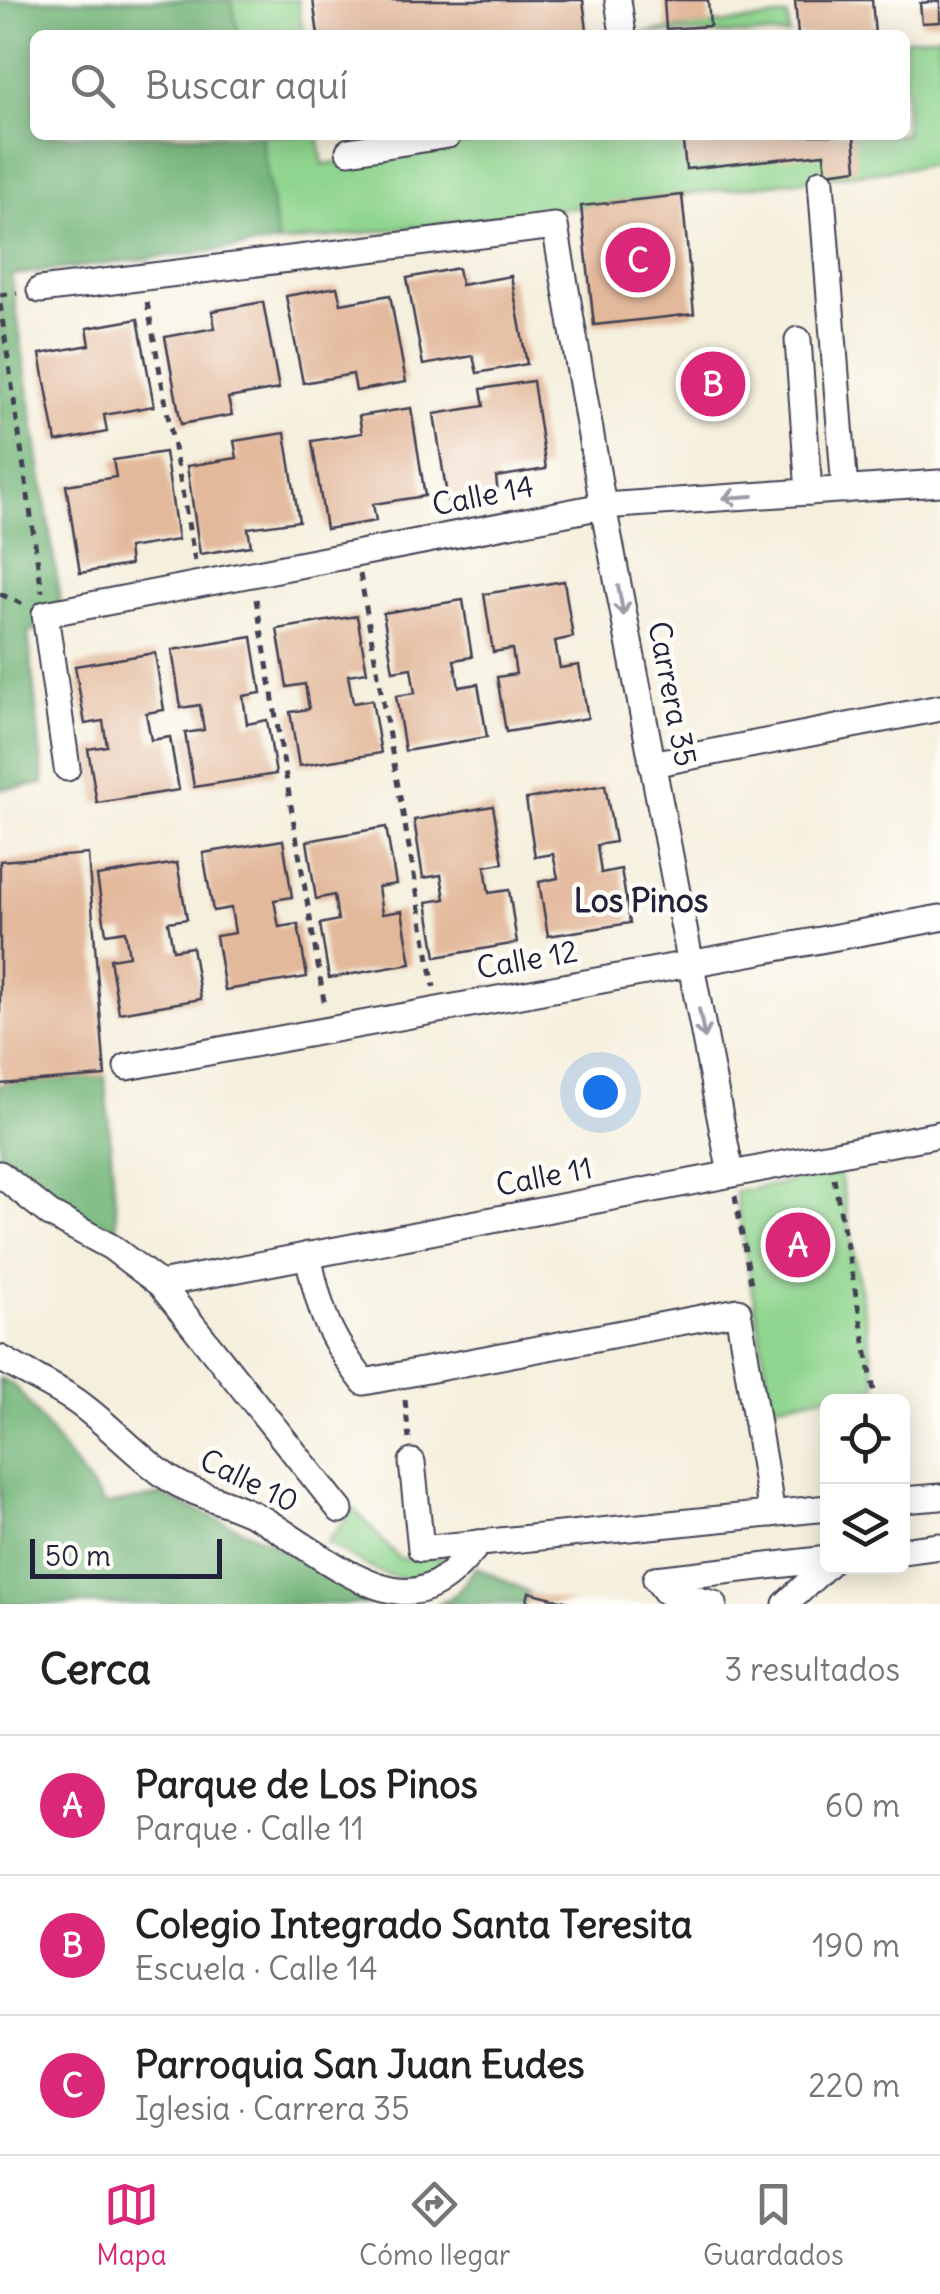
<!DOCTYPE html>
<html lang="es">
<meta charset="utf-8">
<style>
:root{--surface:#fff;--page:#f6f6f6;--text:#222;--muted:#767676;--line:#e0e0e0;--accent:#db2777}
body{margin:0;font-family:Delius,sans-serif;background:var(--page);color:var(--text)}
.controls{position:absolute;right:30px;bottom:30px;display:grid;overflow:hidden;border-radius:15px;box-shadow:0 5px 25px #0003}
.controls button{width:90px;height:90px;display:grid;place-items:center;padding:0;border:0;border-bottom:2px solid var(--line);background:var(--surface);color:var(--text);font:50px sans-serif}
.scale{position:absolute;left:30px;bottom:25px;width:192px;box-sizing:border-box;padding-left:10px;border:5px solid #22223b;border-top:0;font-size:28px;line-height:35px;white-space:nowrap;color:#22223b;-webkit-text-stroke:8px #fdfcf7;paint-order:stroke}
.you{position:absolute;left:600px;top:1092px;width:35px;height:35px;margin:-25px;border:8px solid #fff;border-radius:50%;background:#1a73e8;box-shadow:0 0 0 15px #1a73e833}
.badge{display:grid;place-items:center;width:65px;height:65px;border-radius:50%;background:var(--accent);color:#fff;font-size:32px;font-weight:700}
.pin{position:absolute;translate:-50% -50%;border:5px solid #fff;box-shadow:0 2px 10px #0006}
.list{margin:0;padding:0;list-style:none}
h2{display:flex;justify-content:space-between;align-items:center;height:130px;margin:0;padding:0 40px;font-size:42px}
h2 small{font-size:32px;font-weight:400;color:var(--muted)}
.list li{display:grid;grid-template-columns:65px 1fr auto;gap:30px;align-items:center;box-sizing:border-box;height:140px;padding:0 40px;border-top:2px solid var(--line)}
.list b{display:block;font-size:38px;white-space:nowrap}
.list p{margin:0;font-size:32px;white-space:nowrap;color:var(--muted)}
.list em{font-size:32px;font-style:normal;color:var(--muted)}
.icon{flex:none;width:55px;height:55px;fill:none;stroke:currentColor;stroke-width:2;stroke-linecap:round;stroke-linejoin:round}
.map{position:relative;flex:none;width:940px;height:1604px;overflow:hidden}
.search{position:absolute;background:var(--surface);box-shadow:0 5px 25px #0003;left:30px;right:30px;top:30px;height:110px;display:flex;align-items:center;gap:25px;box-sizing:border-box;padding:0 35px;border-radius:15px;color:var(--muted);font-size:38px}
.sheet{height:550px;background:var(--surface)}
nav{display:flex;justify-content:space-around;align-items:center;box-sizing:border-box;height:140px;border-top:2px solid var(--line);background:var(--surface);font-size:28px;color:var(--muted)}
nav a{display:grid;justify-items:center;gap:5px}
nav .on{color:var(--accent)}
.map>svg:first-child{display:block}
</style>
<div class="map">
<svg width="940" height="1604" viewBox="0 0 940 1604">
<rect width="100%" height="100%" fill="#fdfcf7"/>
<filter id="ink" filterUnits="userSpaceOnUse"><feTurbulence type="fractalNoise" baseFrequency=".01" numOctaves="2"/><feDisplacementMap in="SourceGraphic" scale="20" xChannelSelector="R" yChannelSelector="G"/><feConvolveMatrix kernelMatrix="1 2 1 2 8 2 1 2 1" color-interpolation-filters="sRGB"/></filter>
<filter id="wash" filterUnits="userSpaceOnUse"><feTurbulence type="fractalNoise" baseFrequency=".0048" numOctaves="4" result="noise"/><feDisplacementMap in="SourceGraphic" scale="40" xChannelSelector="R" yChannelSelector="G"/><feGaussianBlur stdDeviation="2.25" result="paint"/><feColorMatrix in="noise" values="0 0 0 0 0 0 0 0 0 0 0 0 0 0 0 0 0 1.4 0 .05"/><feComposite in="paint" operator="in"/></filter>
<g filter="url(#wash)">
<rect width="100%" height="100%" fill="#f5efdd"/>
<!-- green -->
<g fill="#90d58f" stroke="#597c65" stroke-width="2.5">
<polygon points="0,0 298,0 303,35 35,35 35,135 318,135 323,164 528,135 905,135 905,39 940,35 940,164 11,275"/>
<polygon points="788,16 789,35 641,33"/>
<polygon points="840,1173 877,1387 772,1405 735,1192"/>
<path d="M354,1509L399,1559L446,1557C417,1604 361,1563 327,1542Z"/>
</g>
<!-- forest -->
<g fill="#74b67a" stroke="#4b6c5a" stroke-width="2.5">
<polygon points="0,0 231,0 239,35 35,35 35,135 261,135 278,243 11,275 64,625 28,632 44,784 0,789"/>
<polygon points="105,1076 118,1237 22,1177 0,1157 0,1084"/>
<polygon points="0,1378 17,1388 105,1505 162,1495 271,1542 381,1604 0,1604"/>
<polygon points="476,1567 529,1592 526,1604 438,1604 456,1594"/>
</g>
<g id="blocks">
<!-- building -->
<g fill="#e3b99c">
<polygon points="313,0 583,0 587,30 550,35 318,35"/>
<polygon points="664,0 708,0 710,26 666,29"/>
<polygon points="795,0 872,0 875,35 798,35"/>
<polygon points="940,1 940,22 922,23 920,3"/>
<polygon points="682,135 854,135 857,169 826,173 824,154 686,169"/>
<polygon points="682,195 694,314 594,325 581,206"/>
<polygon points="458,268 461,285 511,276 527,364 477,373 473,356 423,365 407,278"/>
<polygon points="337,287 341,304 390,295 406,382 356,391 353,374 303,383 286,296"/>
<polygon points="263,302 279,389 228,398 232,415 181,424 165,337 215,328 212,311"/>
<polygon points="138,319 154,406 104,415 107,432 56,442 40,354 90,345 87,328"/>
<polygon points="533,381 546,469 496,477 498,494 448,502 434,414 484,406 481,389"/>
<polygon points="411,408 425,496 373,504 376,521 326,529 312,441 362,433 359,416"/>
<polygon points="285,433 299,521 248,528 251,546 200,554 187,466 237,458 234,441"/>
<polygon points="165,452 178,540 128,548 130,565 80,573 66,485 116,477 113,460"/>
<polygon points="564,581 573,637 555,641 560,668 579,665 588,718 506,732 497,677 516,674 512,649 493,652 484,594"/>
<polygon points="463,600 472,657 454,660 459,687 478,684 487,737 405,751 396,696 415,693 411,668 393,671 383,613"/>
<polygon points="357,616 367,672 348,675 353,703 372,700 381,753 299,766 290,712 309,709 305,684 287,687 277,629"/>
<polygon points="252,637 261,693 243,696 247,724 267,720 276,774 194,787 185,733 204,730 200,705 181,708 172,650"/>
<polygon points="155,653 164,710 146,713 151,740 170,737 179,790 97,803 88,749 107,746 103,721 85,724 75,666"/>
<polygon points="605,785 615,842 597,845 601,873 621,869 630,923 548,936 539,882 558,878 553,854 535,857 526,799"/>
<polygon points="493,806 503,863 485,866 489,893 509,890 517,943 436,957 427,902 445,899 441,875 423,878 414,820"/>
<polygon points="386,827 396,884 378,887 382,914 402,911 411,964 329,978 320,924 338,920 334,895 316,899 307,841"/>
<polygon points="283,840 292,897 274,900 279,927 298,924 307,977 225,990 216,936 235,933 231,908 213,911 203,853"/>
<polygon points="88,854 105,1076 0,1084 0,861"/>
<polygon points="177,863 187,919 168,922 173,950 192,947 201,999 119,1013 110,959 129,956 125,931 106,934 97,876"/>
<polygon points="529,1592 573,1603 573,1604 526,1604"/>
</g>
</g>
</g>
<g filter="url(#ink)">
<use href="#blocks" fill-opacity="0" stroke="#424153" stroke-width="2.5"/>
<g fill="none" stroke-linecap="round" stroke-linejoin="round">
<!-- minor casing -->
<g stroke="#424153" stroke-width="29">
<g id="minor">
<polyline points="618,0 623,35"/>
<polyline points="349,151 448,135"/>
<polyline points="821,182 845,490"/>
<polyline points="40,290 555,226 603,506 731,1174"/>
<polyline points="798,340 809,492"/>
<polyline points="652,764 940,708"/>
<polyline points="67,768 45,614 603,506 940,483"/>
<polyline points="127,1067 940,918"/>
<polyline points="0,1174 50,1214 111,1247 160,1284 340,1510"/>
<path d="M308,1255C320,1312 328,1336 364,1382L738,1311L772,1514"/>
<polyline points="160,1284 940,1134"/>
<path d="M0,1358C24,1372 50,1384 73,1399C107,1422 134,1454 167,1477C196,1497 234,1502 264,1520C302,1543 355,1586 398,1591C435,1596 458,1568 479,1543"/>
<polyline points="412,1462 421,1549 828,1508"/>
<polyline points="902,1500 940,1497"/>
<polyline points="902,1551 940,1546"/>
<polyline points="656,1579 828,1559"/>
<polyline points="656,1579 666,1592 714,1604"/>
<polyline points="786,1604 828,1564"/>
</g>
</g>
<!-- path -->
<g stroke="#424153" stroke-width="5" stroke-dasharray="8 8" stroke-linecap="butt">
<polyline points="0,295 17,293"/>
<polyline points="147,302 195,561"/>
<polyline points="0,304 42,592"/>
<polyline points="360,574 434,987"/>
<polyline points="0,594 25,605"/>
<polyline points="256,599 325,1007"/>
<polyline points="834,1178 876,1402"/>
<polyline points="735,1196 752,1289"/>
<polyline points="405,1400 409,1439"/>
</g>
<!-- minor -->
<use href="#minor" stroke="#fff" stroke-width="25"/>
</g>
<!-- one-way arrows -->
<defs><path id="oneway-shaft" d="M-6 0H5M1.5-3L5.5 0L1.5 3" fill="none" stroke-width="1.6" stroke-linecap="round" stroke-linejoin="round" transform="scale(2.5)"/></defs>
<g stroke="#9c9ca7">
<use href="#oneway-shaft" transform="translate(738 497) rotate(176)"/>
<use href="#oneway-shaft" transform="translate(621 601) rotate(79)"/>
<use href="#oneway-shaft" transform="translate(702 1024) rotate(79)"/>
</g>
</g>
<g text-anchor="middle" stroke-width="9" stroke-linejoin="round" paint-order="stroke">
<!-- street labels -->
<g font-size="30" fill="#22223b" stroke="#fdfcf7">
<text transform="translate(483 496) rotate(-11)" y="10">Calle 14</text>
<text transform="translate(672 694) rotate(79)" y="10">Carrera 35</text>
<text transform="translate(527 960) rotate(-10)" y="10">Calle 12</text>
<text transform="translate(544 1177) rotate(-11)" y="10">Calle 11</text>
<text transform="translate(249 1481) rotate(26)" y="10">Calle 10</text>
</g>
<!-- neighbourhood labels -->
<g font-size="32" font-weight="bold" fill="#22223b" stroke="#fdfcf7">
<text x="641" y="912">Los Pinos</text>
</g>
</g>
</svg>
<div class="controls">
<button><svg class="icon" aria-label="locate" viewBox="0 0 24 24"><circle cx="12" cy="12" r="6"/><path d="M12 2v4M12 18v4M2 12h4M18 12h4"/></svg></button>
<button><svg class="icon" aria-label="layers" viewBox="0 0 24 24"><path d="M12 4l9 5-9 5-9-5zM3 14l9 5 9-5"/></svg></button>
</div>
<div class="scale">50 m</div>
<div class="you"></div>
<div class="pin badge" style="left:798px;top:1245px">A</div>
<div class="pin badge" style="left:713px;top:384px">B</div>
<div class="pin badge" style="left:638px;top:260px">C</div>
<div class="search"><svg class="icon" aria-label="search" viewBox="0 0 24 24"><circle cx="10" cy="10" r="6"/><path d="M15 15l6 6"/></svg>Buscar aquí</div>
</div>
<section class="sheet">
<h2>Cerca<small>3 resultados</small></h2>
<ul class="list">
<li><span class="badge">A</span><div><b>Parque de Los Pinos</b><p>Parque · Calle 11</p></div><em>60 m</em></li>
<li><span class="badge">B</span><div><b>Colegio Integrado Santa Teresita</b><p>Escuela · Calle 14</p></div><em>190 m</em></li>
<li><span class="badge">C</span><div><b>Parroquia San Juan Eudes</b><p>Iglesia · Carrera 35</p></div><em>220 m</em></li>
</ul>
</section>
<nav>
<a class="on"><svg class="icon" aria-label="map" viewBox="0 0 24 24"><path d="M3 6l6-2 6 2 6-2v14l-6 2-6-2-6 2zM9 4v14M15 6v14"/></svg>Mapa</a>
<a><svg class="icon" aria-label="directions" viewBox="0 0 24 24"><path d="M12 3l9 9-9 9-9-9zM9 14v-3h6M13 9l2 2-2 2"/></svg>Cómo llegar</a>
<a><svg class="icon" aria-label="saved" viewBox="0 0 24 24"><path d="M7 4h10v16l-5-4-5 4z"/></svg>Guardados</a>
</nav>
